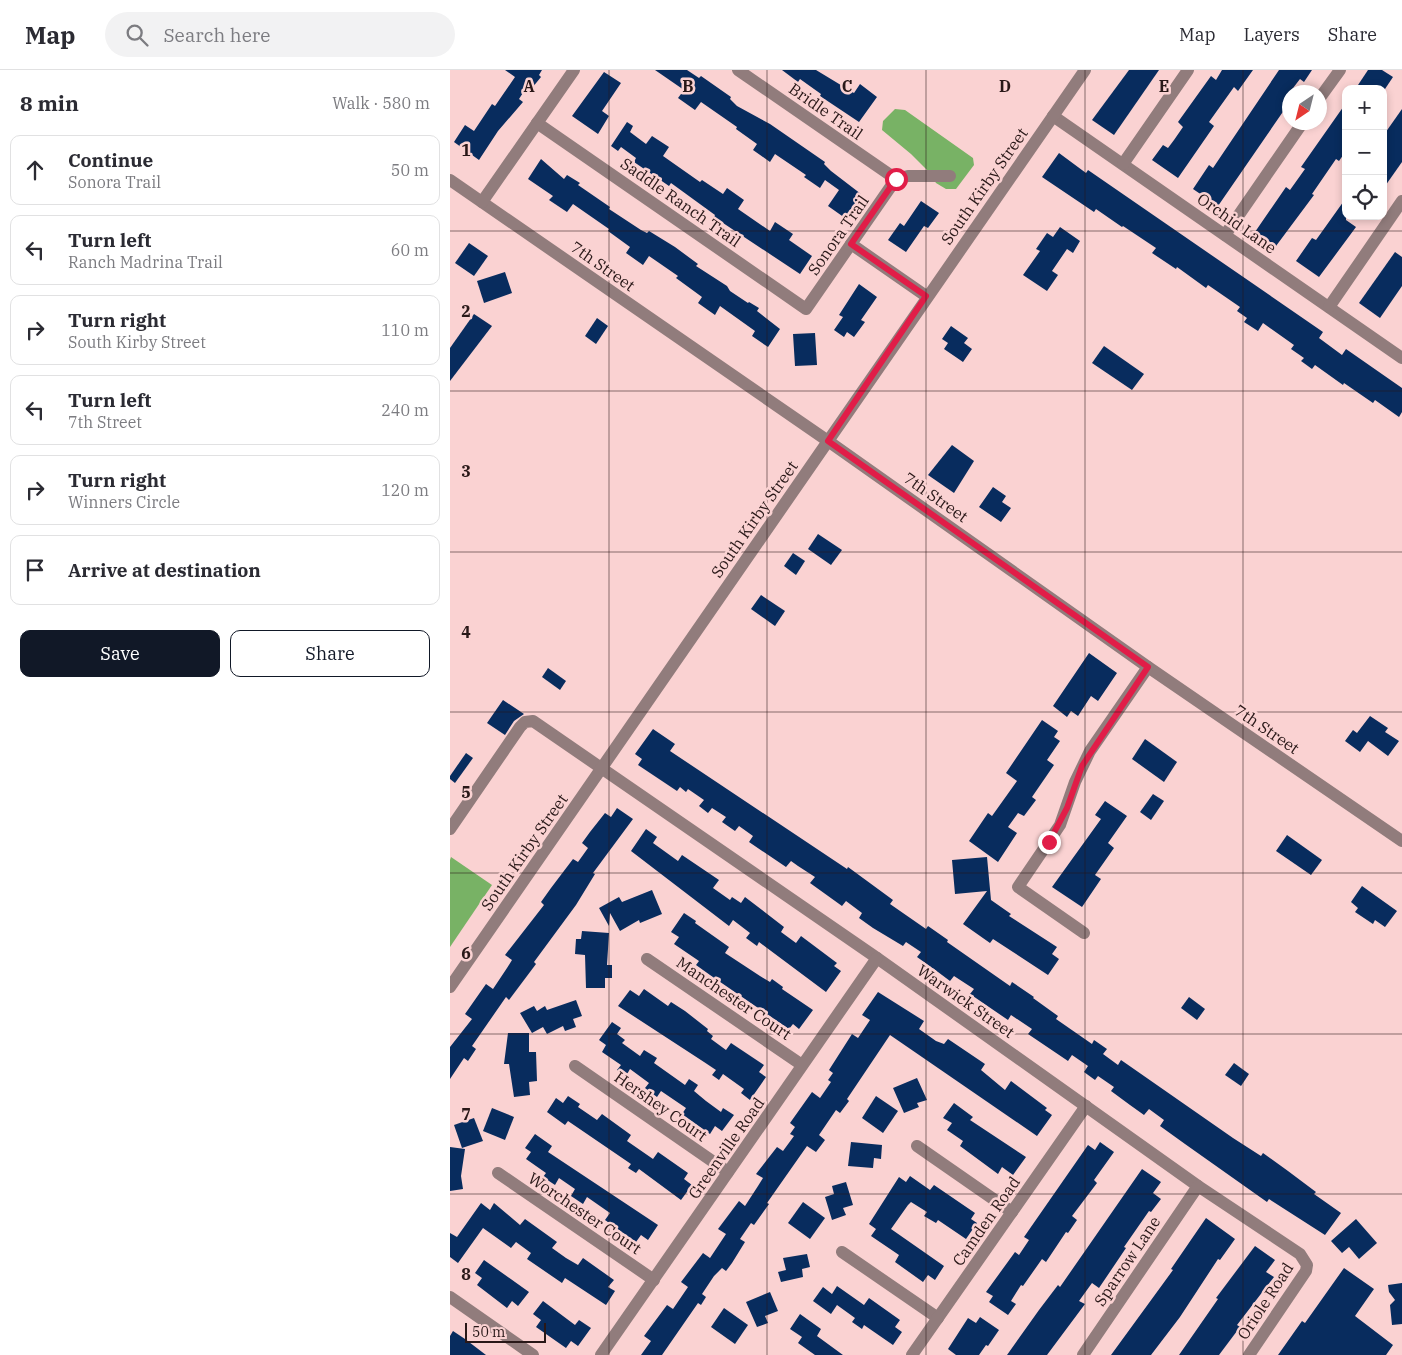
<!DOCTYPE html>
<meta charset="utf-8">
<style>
:root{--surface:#fff;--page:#f2f2f3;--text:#2b2b33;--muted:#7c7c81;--line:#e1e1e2;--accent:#111827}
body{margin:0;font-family:"IBM Plex Serif",serif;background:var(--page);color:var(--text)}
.controls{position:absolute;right:15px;top:15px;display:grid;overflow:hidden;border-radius:10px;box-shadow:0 2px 8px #0003}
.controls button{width:45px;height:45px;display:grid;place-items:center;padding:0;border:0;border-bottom:1px solid var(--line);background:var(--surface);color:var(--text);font:25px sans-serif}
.compass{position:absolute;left:832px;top:15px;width:45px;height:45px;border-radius:50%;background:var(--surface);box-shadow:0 2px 8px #0003;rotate:215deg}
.scale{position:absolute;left:15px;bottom:12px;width:81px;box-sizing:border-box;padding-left:5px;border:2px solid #291818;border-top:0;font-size:14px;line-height:18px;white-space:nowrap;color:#291818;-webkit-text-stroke:4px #fad2d2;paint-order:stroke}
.stop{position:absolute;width:15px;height:15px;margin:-11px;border:4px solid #e11d48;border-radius:50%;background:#fff}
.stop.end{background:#e11d48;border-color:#fff;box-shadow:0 1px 5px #0008}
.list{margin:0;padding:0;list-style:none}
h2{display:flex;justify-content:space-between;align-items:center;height:65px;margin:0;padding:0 20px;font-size:21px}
h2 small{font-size:16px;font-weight:400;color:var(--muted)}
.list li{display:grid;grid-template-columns:32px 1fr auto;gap:15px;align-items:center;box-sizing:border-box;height:70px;margin:0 10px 10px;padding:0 10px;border:1px solid var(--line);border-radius:10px}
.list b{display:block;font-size:19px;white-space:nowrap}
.list p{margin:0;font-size:16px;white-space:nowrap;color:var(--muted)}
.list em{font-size:16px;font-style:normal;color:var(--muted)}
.actions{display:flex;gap:10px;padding:15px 20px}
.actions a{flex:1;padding:11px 0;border:1px solid var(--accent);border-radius:10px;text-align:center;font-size:18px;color:var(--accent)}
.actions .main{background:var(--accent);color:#fff}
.icon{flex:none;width:28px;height:28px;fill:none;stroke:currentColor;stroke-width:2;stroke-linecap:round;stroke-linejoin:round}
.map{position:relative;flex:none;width:952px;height:1285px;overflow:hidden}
header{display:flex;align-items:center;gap:30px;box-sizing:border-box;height:70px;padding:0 25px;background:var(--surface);border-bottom:1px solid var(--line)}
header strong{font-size:24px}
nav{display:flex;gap:28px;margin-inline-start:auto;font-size:18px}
.search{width:350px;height:45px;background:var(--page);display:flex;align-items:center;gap:12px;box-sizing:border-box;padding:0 18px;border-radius:28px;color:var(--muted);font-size:19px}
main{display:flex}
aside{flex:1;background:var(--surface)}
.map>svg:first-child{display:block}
</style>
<header>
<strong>Map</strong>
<div class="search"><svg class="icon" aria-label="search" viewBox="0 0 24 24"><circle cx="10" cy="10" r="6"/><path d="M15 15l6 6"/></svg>Search here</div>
<nav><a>Map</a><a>Layers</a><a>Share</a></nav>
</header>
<main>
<aside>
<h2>8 min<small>Walk · 580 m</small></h2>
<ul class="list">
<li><svg class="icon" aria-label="ahead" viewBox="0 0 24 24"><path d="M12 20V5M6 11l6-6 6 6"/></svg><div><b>Continue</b><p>Sonora Trail</p></div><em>50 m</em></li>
<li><svg class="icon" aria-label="left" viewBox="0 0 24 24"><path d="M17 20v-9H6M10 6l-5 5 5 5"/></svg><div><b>Turn left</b><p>Ranch Madrina Trail</p></div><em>60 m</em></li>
<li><svg class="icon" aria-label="right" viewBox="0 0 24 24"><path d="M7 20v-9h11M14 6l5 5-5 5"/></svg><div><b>Turn right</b><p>South Kirby Street</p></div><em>110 m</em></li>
<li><svg class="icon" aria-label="left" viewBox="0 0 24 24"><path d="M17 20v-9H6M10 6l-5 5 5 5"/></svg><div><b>Turn left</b><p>7th Street</p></div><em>240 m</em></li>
<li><svg class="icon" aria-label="right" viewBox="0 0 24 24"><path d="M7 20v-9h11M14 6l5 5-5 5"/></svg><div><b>Turn right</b><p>Winners Circle</p></div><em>120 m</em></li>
<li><svg class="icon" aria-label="arrive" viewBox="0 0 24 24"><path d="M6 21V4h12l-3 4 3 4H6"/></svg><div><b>Arrive at destination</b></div></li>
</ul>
<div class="actions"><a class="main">Save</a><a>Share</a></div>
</aside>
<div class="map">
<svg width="952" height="1285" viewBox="0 0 952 1285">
<rect width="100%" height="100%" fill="#fad2d2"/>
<!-- water -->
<g fill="#78b265">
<polygon points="445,39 455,40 523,88 524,95 506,119 496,119 486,113 477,100 461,84 432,60 433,51"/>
<polygon points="1,787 42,815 0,877 0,790"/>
</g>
<!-- building -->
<g fill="#082c5e">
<polygon points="55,0 92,0 89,5 91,7 82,18 78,15 69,29 73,32 48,61 29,90 4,72 15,55 24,61 42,34 45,36 65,7"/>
<polygon points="205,0 237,0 249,8 251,6 281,27 280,29 287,36 320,54 375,92 374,94 381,101 411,124 395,148 378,136 389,120 375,110 370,118 354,107 356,105 325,84 320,92 303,80 307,74 286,59 287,57 251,32 245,40 228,28 234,20"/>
<polygon points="332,0 366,0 404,23 410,14 427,27 409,52 370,26 371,24 350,9 348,12"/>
<polygon points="679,0 709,0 664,65 642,50"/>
<polygon points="772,0 803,0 788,21 784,17 759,52 764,56 728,108 702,90 713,75 718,78 724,70 733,57 728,52 761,6 766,10"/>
<polygon points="829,0 862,0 854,12 850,9 840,22 835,30 839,33 768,136 743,119 759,95 763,98"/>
<polygon points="918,0 932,0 943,7 935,19 913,19 908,15"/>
<polygon points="154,2 171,13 152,41 159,46 148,64 122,46"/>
<polygon points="896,33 896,81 889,91 886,89 862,124 864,125 826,176 805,162 836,117 840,120 855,99 851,97"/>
<polygon points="952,39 952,92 933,119 933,66"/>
<polygon points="177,52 183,56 180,62 196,74 202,66 219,77 213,86 250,112 252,110 273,124 277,118 294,130 288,139 320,161 325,152 343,164 339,170 362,186 350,204 264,147 265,145 221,113 219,116 184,92 186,88 171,77 168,81 161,76"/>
<polygon points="609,83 636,103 638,100 873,262 869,268 892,285 896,279 952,318 952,342 949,347 925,330 923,333 894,313 893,315 865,295 862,299 851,291 854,288 841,279 844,275 813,253 808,261 794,252 797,248 787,241 790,237 758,215 756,218 727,197 726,199 702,183 706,178 673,156 672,157 646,139 644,142 592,107"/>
<polygon points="91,89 114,109 117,105 130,113 128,115 160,137 159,139 191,160 197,163 199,161 225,177 248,194 246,196 277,216 280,221 298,233 299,232 309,238 307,241 330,259 318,277 302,266 305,261 270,236 265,245 248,233 252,227 226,208 228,206 199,186 193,195 176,183 180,177 158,161 159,159 123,134 117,142 99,130 103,126 78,109"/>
<polygon points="896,128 896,150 906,157 869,207 846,191 862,168 866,170"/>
<polygon points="471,131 489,143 478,158 474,156 456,182 438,170 450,153 454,156"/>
<polygon points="610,157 630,171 623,183 617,179 602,201 608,205 597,221 573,205 590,181 586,179 597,163 603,167"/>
<polygon points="19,173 38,186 24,206 5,193"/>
<polygon points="945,182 952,187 952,216 930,248 909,233"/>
<polygon points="55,202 62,223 34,233 27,211"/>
<polygon points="409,214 427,227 411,250 415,252 404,267 397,262 394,267 384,260 393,247 389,245"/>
<polygon points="24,244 42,256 0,311 0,278"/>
<polygon points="147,248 158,256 146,274 135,266"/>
<polygon points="501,256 518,268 514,273 522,279 513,292 494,279 498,273 492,269"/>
<polygon points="365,263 367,295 345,296 343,264"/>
<polygon points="654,276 694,304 682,320 642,293"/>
<polygon points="502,375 524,391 504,423 478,405"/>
<polygon points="543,417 556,426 552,432 561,438 551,452 529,437"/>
<polygon points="368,464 392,480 381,495 358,479"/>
<polygon points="343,483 355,491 346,505 334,496"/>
<polygon points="311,525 335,541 325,556 301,539"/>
<polygon points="639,583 667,603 648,631 641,626 628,646 621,641 617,647 603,636"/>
<polygon points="98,598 116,611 110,620 92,607"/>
<polygon points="53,630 74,644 64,651 55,665 37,653"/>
<polygon points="920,646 938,658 935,662 949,671 938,686 918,671 910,682 895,671 903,660 907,663"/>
<polygon points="592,650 608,661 604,667 610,671 597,690 604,695 582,727 586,730 574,746 568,743 558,757 567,763 548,792 519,771 538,743 542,746 567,711 556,703"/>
<polygon points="203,659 225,674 220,681 397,799 398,797 443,830 440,834 476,859 478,856 498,870 497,872 560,916 562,912 584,927 583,928 608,946 606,949 642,974 644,970 657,979 653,984 668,995 671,990 783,1068 811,1086 813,1083 838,1101 866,1122 864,1124 891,1143 875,1165 819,1129 817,1132 735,1074 710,1056 714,1050 699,1039 694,1045 680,1035 661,1021 664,1017 648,1006 645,1010 634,1002 638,996 622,985 618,991 578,964 582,959 561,945 558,950 520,924 524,919 504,906 500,911 488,902 467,887 471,882 456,872 453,876 423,858 409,848 412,843 396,831 392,836 360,813 365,807 348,796 341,791 336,797 299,772 303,766 289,756 285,761 272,752 276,747 262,738 258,743 249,736 254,730 238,719 236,722 230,717 227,721 188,695 192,689 185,684"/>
<polygon points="695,669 727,692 714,712 682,689"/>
<polygon points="16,683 23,688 5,713 0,709 0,706"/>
<polygon points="703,724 714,731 701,750 690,742"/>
<polygon points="655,731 677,746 658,773 664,778 645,805 651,809 632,837 602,817 651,749 645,745"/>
<polygon points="167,738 183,749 143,803 145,804 126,835 84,892 86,894 59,930 56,927 22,976 26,979 18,991 14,988 0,1009 0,977 22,949 15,944 36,914 43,919 57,898 62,890 55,885 94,835 91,832 101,818 123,789 128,792 138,778 132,773 140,762 155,743 161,747"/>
<polygon points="196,759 207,767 203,773 228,791 232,785 269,810 263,818 280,830 282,827 291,833 295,827 334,857 331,862 346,873 351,866 387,893 384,896 391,901 376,922 309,872 307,876 296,868 300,863 283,850 279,856 181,781"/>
<polygon points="837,765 872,790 861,805 826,781"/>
<polygon points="537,787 541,830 561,844 559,846 607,877 602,884 609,889 598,905 543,869 540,873 513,854 537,821 505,824 502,790"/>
<polygon points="912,816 947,841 935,857 925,850 923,854 905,842 908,838 901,832"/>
<polygon points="202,820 212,844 190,853 189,850 170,861 160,843 159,856 149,838 169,827 172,832"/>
<polygon points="234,843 246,851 245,853 279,877 275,883 310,906 320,912 322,909 333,917 332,919 363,940 349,959 343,954 339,959 260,905 246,895 249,891 224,874 229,867 221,862"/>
<polygon points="132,861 159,863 157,895 162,895 162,908 155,908 155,918 136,918 135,885 125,884 126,869 131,869"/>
<polygon points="194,919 218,936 221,932 235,941 258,959 257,961 263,966 261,969 276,980 281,973 314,995 309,1002 316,1007 300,1030 291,1023 294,1019 273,1004 269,1010 262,1005 266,1000 254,992 168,936 180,920 189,926"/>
<polygon points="428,922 474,951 469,959 486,971 494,974 498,969 535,994 531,1000 555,1020 561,1011 597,1038 595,1040 602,1045 587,1066 440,965 397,1029 399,1031 390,1043 386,1040 369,1065 375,1070 366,1082 357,1076 317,1133 319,1134 304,1155 301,1153 290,1169 295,1172 282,1193 276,1201 272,1198 264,1206 252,1224 256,1227 251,1235 248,1233 212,1285 191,1285 201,1271 194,1266 217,1235 223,1239 238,1217 231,1212 253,1183 260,1188 276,1164 268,1159 289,1131 295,1136 308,1116 313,1108 306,1104 327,1077 333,1081 344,1066 340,1064 345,1057 340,1053 362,1022 370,1028 381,1012 378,1010 383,1003 379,1000 402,964 408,968 420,950 412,945"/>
<polygon points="739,927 755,939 747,950 731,938"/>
<polygon points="126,930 132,946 123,949 126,957 115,961 113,956 97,964 93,957 82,963 70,943 84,936 87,941 95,936 97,940"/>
<polygon points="162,952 171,958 167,964 175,970 172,973 190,986 194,980 207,988 204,993 235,1015 239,1009 248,1015 244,1021 256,1031 271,1042 273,1038 284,1045 272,1061 265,1056 260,1064 232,1044 236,1038 211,1021 207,1027 195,1018 199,1013 180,999 176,1006 167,1000 171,995 152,982 156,975 149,970"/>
<polygon points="58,963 79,963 79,982 86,982 87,1011 79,1012 80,1025 64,1027 59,994 54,994"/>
<polygon points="784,993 799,1004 791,1016 775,1005"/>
<polygon points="467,1008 477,1030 467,1033 469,1037 454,1043 443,1018"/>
<polygon points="118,1026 130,1034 128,1037 147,1050 152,1044 181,1065 177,1071 203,1089 208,1082 238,1103 234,1109 242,1115 231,1130 189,1099 186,1103 178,1098 181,1094 118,1051 115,1055 97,1042 106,1028 113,1033"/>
<polygon points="426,1026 448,1041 433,1063 412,1048"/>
<polygon points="504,1033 523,1047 520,1050 576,1087 563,1105 552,1097 548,1104 510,1076 513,1071 497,1060 502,1053 493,1048"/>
<polygon points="42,1038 64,1047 55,1070 33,1061"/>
<polygon points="24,1048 33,1071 12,1078 4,1055"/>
<polygon points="85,1064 102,1076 98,1082 208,1155 198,1170 191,1165 186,1172 155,1150 160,1143 137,1127 133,1134 121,1126 125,1119 109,1108 105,1115 93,1107 96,1103 76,1089 81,1082 75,1078"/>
<polygon points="401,1072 432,1075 431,1089 424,1088 423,1098 398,1096"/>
<polygon points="650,1072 664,1082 644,1110 647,1113 622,1146 627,1150 618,1163 616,1162 596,1192 592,1189 573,1216 571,1215 561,1231 566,1234 558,1245 539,1232 543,1226 536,1222 565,1182 569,1185 579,1170 574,1167 638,1075 645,1080"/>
<polygon points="0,1077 15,1079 11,1106 13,1119 0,1121"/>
<polygon points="692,1099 711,1112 703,1123 711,1129 701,1142 699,1141 674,1177 676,1178 649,1218 642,1213 629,1231 635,1234 597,1285 557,1285 589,1240 608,1215 610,1217"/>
<polygon points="460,1106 480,1120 484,1115 525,1143 521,1149 527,1153 516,1169 488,1150 486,1153 474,1146 477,1142 461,1132 458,1135 441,1159 494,1196 485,1210 478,1205 473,1212 445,1192 449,1185 421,1166 426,1159 419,1154 449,1107 456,1112"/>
<polygon points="396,1112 403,1135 393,1138 396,1145 382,1150 375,1127 384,1124 382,1116"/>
<polygon points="353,1132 375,1148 360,1169 338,1153"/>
<polygon points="31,1133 40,1140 44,1133 70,1155 75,1149 107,1172 102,1178 116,1188 128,1195 133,1188 164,1210 158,1217 165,1221 156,1235 115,1208 112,1213 77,1189 81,1183 66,1172 61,1178 33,1158 8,1193 0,1187 0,1163 7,1167"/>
<polygon points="756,1148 785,1169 770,1190 768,1189 730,1247 701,1285 661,1285 723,1200 721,1199"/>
<polygon points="906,1149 927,1173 909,1189 899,1177 892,1183 881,1171"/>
<polygon points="805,1176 825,1190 816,1202 824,1207 787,1255 790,1257 769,1285 729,1285 768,1229 766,1228"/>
<polygon points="357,1184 360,1197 352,1199 353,1207 331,1212 328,1202 336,1200 333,1188"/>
<polygon points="34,1190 79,1222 68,1236 62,1231 57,1238 27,1215 32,1208 25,1203"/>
<polygon points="894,1198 924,1219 905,1246 943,1275 936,1285 828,1285 852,1251 855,1253"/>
<polygon points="952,1213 952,1254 942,1255 940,1235 945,1230 939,1222 938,1215"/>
<polygon points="387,1216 414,1235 419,1228 450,1250 445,1257 452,1262 443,1275 414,1255 412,1259 402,1252 405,1248 387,1235 381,1244 363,1231 373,1217 382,1224"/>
<polygon points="320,1222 328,1241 315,1246 318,1253 307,1257 296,1232"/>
<polygon points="93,1231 125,1255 129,1250 141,1258 128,1276 121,1271 116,1278 86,1257 91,1250 83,1244"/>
<polygon points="274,1238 298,1255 285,1274 261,1257"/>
<polygon points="350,1244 371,1259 367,1266 393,1285 365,1285 348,1273 352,1267 340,1259"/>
<polygon points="530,1247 549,1260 538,1276 536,1275 529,1285 506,1285 498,1279 518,1248 526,1253"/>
<polygon points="3,1261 15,1269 36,1285 0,1285 0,1266"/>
</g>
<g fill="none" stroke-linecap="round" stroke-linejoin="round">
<!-- minor -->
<g stroke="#917c7c" stroke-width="12">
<polyline points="288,0 446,109"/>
<polyline points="869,29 890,0"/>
<polyline points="603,46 952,288"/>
<polyline points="87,53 356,239 446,109"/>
<polyline points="673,94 738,0"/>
<polyline points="446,109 458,106 500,106"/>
<polyline points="0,110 378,371 698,597 952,771"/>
<polyline points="32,132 124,0"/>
<polyline points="775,165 853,52"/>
<polyline points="401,174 476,226"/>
<polyline points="879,237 952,131"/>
<polyline points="0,759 70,657 75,652 83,651 427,888 748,1116 850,1184 857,1195 856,1201 799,1285"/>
<polyline points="634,863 568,817 610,755 625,712 640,681 698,597"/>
<polyline points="197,889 352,995"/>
<polyline points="0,917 635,0"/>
<polyline points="125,996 278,1102"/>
<polyline points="467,1076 562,1142"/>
<polyline points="48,1103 204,1210"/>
<polyline points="392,1182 488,1248"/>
<polyline points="0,1227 83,1285"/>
<polyline points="151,1285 427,888"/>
<polyline points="462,1285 636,1036"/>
<polyline points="633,1285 748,1116"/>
</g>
</g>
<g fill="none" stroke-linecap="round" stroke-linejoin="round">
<!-- route -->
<polyline stroke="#e11d48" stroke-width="6" points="446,109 401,174 476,226 378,371 698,597 632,696 617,738 599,772"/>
</g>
<!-- grid -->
<path fill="none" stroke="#291818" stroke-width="1" stroke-opacity="0.55" d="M159,0V1285M317,0V1285M476,0V1285M635,0V1285M793,0V1285M0,161H952M0,321H952M0,482H952M0,642H952M0,803H952M0,964H952M0,1124H952"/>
<g text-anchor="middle" stroke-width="5" stroke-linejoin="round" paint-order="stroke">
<!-- street labels -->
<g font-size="16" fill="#291818" stroke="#fad2d2">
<text transform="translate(376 41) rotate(35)" y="6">Bridle Trail</text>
<text transform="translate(534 116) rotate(-55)" y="6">South Kirby Street</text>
<text transform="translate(231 132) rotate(35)" y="6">Saddle Ranch Trail</text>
<text transform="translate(787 153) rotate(35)" y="6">Orchid Lane</text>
<text transform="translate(388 165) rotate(-55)" y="6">Sonora Trail</text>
<text transform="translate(153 196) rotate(35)" y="6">7th Street</text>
<text transform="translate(486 427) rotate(35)" y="6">7th Street</text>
<text transform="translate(304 449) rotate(-55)" y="6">South Kirby Street</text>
<text transform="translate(817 659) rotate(34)" y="6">7th Street</text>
<text transform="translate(74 782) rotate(-55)" y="6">South Kirby Street</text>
<text transform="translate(284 928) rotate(34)" y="6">Manchester Court</text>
<text transform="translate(516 931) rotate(35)" y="6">Warwick Street</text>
<text transform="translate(211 1036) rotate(35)" y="6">Hershey Court</text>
<text transform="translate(276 1078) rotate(-55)" y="6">Greenville Road</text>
<text transform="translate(135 1143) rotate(34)" y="6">Worchester Court</text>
<text transform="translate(536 1151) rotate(-55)" y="6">Camden Road</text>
<text transform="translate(677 1191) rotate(-56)" y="6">Sparrow Lane</text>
<text transform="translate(815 1231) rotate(-57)" y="6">Oriole Road</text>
</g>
</g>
<g font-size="16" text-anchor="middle" font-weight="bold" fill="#291818" stroke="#fad2d2" stroke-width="5" stroke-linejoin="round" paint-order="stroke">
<text x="79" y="22">A</text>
<text x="238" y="22">B</text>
<text x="397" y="22">C</text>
<text x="555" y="22">D</text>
<text x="714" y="22">E</text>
<text x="16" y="86">1</text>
<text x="16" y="247">2</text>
<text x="16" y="407">3</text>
<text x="16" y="568">4</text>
<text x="16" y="728">5</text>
<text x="16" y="889">6</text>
<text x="16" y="1050">7</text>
<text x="16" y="1210">8</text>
</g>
</svg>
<div class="controls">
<button>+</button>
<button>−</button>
<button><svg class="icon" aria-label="locate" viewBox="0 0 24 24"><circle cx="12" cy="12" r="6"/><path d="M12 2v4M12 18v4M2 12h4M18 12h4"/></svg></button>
</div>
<svg class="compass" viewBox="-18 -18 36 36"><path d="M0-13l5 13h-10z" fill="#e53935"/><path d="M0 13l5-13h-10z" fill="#7c7c81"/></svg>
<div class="scale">50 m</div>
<div class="stop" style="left:446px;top:109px"></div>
<div class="stop end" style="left:599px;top:772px"></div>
</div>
</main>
